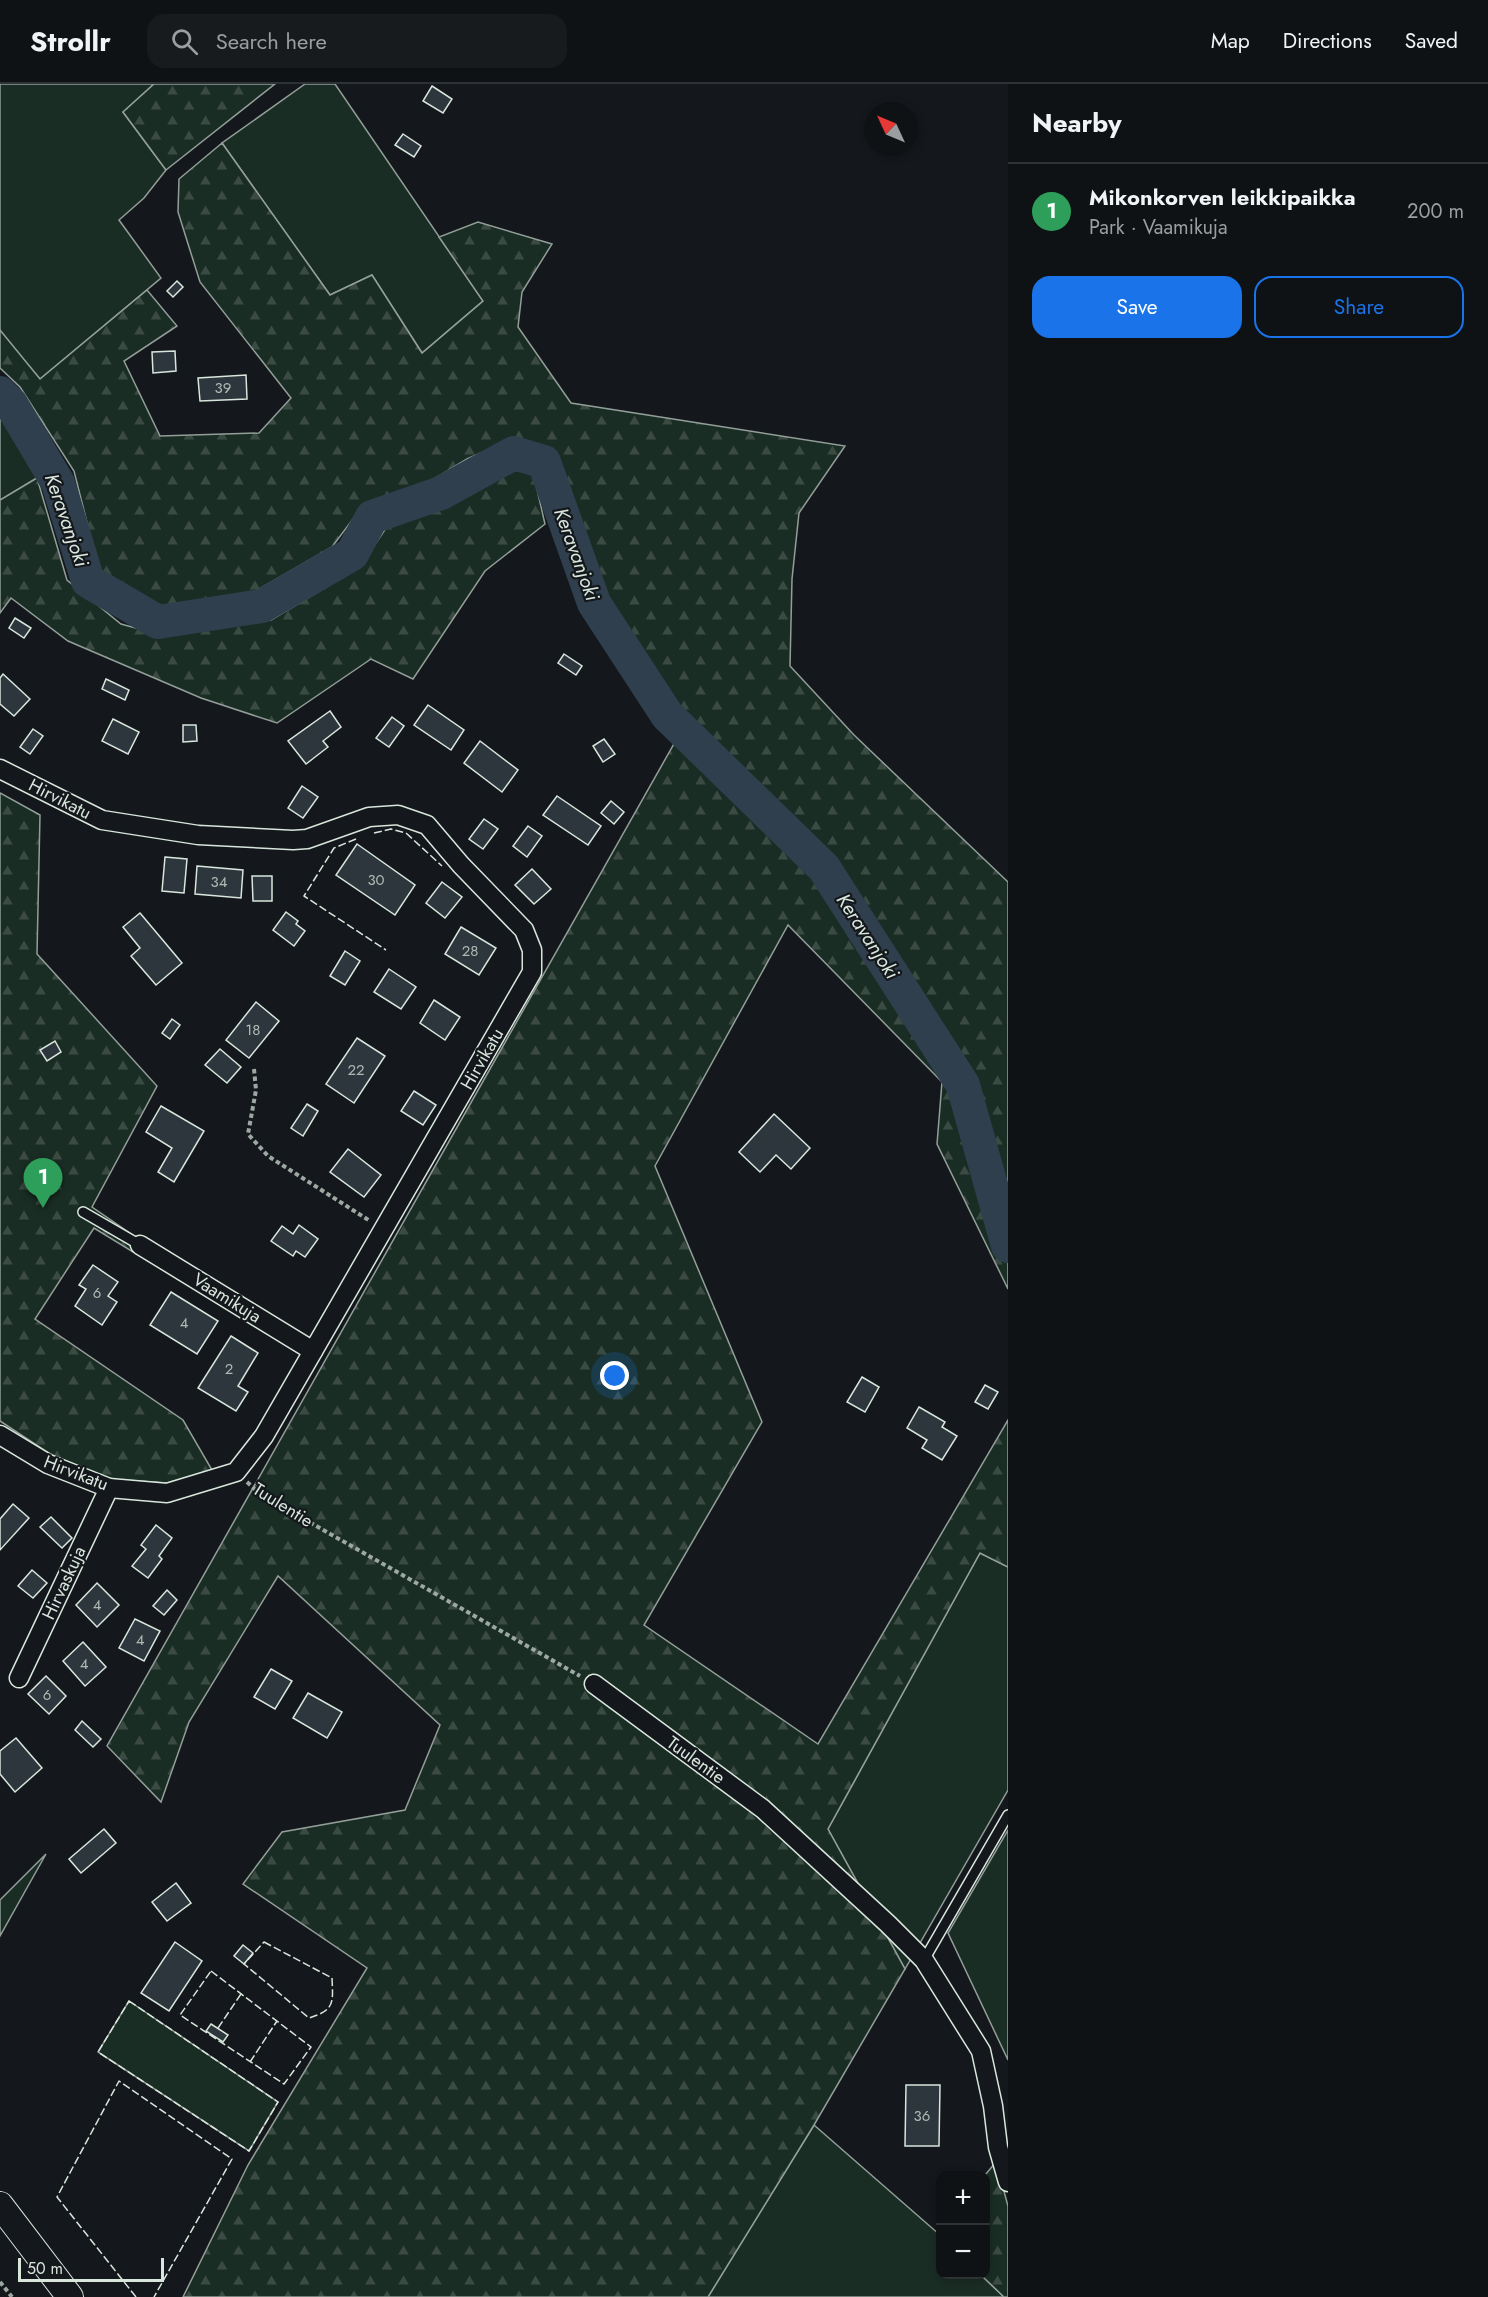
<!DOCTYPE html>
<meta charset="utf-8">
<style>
:root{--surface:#0f1215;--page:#181b1e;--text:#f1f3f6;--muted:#9b9ea0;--line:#2f3234;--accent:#1a73e8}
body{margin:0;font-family:Jost,sans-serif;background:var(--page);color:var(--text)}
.controls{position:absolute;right:18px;bottom:18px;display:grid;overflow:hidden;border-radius:12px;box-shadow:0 3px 9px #0003}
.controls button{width:54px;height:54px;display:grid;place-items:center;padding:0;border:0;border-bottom:2px solid var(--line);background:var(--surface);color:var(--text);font:30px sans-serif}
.compass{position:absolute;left:864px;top:18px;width:54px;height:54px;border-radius:50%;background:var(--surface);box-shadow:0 3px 9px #0003;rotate:314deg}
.scale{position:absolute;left:18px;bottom:15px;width:146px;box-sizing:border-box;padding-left:6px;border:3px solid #d8e6dc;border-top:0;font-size:16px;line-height:21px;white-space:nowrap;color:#d8e6dc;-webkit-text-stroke:4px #14181c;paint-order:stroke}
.you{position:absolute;left:615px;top:1292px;width:21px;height:21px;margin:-15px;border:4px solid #fff;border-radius:50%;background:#1a73e8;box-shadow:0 0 0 9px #1a73e833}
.badge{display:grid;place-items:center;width:39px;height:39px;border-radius:50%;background:var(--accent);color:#fff;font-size:20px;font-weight:700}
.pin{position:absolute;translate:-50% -50px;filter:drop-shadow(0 2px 3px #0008)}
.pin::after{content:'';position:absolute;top:32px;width:21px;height:18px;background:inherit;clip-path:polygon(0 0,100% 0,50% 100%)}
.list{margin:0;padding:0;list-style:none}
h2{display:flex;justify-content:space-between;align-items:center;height:78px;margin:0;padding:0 24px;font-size:26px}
h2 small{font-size:20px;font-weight:400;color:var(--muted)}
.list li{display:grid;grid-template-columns:39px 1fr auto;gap:18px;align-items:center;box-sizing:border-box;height:96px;padding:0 24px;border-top:2px solid var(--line)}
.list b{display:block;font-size:22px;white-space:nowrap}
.list p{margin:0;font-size:20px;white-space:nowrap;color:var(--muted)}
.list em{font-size:20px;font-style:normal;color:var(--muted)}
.actions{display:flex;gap:12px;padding:18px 24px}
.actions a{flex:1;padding:14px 0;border:2px solid var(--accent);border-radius:18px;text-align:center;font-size:21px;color:var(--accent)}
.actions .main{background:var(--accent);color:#fff}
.icon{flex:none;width:33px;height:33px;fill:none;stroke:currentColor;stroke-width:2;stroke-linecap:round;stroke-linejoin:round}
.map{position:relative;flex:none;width:1008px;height:2213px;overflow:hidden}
header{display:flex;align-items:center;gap:36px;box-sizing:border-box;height:84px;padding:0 30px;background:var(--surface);border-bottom:2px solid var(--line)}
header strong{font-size:28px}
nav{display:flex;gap:33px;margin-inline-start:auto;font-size:21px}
.search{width:420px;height:54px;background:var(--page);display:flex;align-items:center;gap:15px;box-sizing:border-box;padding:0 21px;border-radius:18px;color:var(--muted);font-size:22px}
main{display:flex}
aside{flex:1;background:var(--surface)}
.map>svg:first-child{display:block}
</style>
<header>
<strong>Strollr</strong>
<div class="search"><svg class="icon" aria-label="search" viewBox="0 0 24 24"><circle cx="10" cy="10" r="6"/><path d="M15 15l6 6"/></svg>Search here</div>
<nav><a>Map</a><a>Directions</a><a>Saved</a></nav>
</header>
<main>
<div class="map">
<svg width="1008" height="2213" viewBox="0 0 1008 2213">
<defs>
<pattern id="forest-firs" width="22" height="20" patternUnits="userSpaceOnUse" patternTransform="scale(1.5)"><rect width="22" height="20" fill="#1a2d24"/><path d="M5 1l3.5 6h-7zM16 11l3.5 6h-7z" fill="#3b4b43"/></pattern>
</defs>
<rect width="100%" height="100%" fill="#14181c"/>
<!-- green -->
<g fill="#1a2d24" stroke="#939e99" stroke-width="1.5">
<polygon points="0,0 154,0 123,28 166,86 144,114 119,136 161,194 40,295 0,248"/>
<polygon points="305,0 335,0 483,217 422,269 372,191 330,211 222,59"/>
<polygon points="0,318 7,325 37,394 0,416"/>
<polygon points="980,1469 1008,1483 1008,1706 905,1885 828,1745"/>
<polygon points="1008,1746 1008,1976 948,1849"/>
<polygon points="46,1770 0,1852 0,1816"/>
<polygon points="129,1917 278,2018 249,2067 98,1968"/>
<polygon points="814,2041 940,2151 940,2190 981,2191 1004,2213 708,2213"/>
</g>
<!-- forest -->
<g fill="url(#forest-firs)" stroke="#939e99" stroke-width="1.5">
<polygon points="154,0 275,0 166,86 123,28"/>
<polygon points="222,59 330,211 372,191 422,269 483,217 439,153 478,138 552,160 522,208 518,243 571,319 845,362 799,429 792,495 790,582 854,651 1008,798 1008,1205 937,1060 942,998 788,841 655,1082 762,1338 644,1541 818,1660 1008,1336 1008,1483 980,1469 828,1745 905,1885 814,2041 708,2213 183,2213 248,2081 367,1884 243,1800 282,1748 405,1726 440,1641 278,1492 189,1638 161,1718 107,1662 688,635 609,514 554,369 508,357 467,375 421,403 362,423 332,463 256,507 162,523 100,490 74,387 20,303 0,284 0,246 40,295 147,206 177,242 124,277 160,352 259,349 291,314 200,198 178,128 179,95"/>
<polygon points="512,386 533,388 545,440 485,487 413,595 371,575 277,639 201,614 68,557 11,514 0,529 0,416 37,394 67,496 121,540 165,552 271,536 360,483 386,444 446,421"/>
<polygon points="0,709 40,731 37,870 157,1002 92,1123 140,1156 133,1168 94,1144 35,1235 183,1336 212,1386 167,1399 109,1395 50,1370 0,1337"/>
<polygon points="996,2078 1008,2122 1008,2213 1004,2213 981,2191 986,2190 985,2091"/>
</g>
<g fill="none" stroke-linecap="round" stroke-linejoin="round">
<!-- river -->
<polyline stroke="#2f3f4d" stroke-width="34" points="0,309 11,320 58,399 88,497 158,538 262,522 352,470 372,433 441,409 514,369 544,378 594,519 667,631 824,784 963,1001 1008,1162"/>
</g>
<!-- building -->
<g fill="#2c363c" stroke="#d8e6dc" stroke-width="1.5">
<polygon points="432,2 452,15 443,29 423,17"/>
<polygon points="403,50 421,62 414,73 395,61"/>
<polygon points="177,197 183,203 173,213 167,207"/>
<polygon points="175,267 176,287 153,289 152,268"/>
<polygon points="246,291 247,315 200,317 198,294"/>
<polygon points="15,534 31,544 24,554 9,544"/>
<polygon points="564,570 582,582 576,591 558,579"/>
<polygon points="3,590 30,615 14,632 0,620 0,594"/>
<polygon points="106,595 129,606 125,616 102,605"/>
<polygon points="428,621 464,646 451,666 414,641"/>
<polygon points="330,627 341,643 323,657 328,663 306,680 288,657"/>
<polygon points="392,633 404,642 389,663 376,654"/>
<polygon points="113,635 139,648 128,670 102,657"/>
<polygon points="183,641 196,641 197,657 183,658"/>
<polygon points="33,645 43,652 30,670 20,663"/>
<polygon points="604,655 615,670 603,678 593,662"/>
<polygon points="480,657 518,686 502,708 464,679"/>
<polygon points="302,702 318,713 303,734 288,724"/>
<polygon points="557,712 601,742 588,761 543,731"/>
<polygon points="611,717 624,728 614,740 601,729"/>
<polygon points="484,735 498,745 483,765 469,755"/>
<polygon points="528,742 542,752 527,773 513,762"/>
<polygon points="357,760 415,801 395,831 336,791"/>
<polygon points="165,773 187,775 184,809 162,807"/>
<polygon points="197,782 243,786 241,814 195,810"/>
<polygon points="532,785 551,805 534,820 515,801"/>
<polygon points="252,792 272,792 272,817 253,817"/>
<polygon points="442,798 462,813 445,834 426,819"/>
<polygon points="286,828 298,837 296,840 305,847 294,862 273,846"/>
<polygon points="140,829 182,879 156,901 131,872 140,864 123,843"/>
<polygon points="461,843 496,864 479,891 445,870"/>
<polygon points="345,867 360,877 345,901 330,892"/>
<polygon points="389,885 416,903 401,925 374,908"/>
<polygon points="434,916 460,933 445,956 420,939"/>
<polygon points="256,918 279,937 249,974 226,956"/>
<polygon points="172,935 180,941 170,955 162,949"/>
<polygon points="357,954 385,972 354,1019 326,1000"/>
<polygon points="55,957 61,968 47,977 40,966"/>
<polygon points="220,965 241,983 227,999 205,981"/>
<polygon points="414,1007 436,1021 423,1041 401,1027"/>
<polygon points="307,1020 318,1027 303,1052 291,1044"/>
<polygon points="161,1022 204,1047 174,1098 158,1088 172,1064 146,1048"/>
<polygon points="774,1030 810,1064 791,1085 776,1071 760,1088 739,1068"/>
<polygon points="348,1065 381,1091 364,1113 330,1088"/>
<polygon points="299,1141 318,1155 305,1173 296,1167 293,1172 271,1157 282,1142 293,1150"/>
<polygon points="93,1181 118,1198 108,1212 117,1218 102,1241 75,1222 86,1205 79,1201"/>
<polygon points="171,1208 218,1237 197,1270 150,1241"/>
<polygon points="231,1252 258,1269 238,1302 248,1308 236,1327 198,1304"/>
<polygon points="862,1293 879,1303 865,1328 847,1318"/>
<polygon points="985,1301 998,1308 988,1325 975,1318"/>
<polygon points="919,1323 945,1338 942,1343 957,1352 942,1376 922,1364 927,1356 907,1344"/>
<polygon points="13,1420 29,1434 0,1466 0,1435"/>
<polygon points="51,1433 72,1454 62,1464 40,1443"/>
<polygon points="156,1441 172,1454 159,1472 162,1475 148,1494 132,1482 146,1465 141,1461"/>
<polygon points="32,1486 47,1499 33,1514 18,1502"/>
<polygon points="97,1499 119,1521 97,1543 76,1521"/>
<polygon points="167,1506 177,1516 164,1531 153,1522"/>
<polygon points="135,1535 160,1547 144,1577 119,1564"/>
<polygon points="83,1558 106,1583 85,1602 63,1577"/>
<polygon points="271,1585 292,1597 275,1625 254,1613"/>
<polygon points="46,1592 66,1612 49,1630 28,1610"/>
<polygon points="308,1609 342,1628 327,1654 293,1634"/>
<polygon points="82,1637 101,1655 93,1663 75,1646"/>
<polygon points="16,1654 42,1684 15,1708 0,1690 0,1667"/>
<polygon points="104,1745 116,1759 81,1789 69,1775"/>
<polygon points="176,1799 191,1819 167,1837 152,1818"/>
<polygon points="175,1858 202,1877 169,1927 141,1909"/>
<polygon points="243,1861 253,1869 244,1880 234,1872"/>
<polygon points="211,1940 228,1951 223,1958 206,1947"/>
<polygon points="906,2001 940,2001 939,2062 905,2062"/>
</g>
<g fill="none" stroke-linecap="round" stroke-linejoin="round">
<!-- lane casing -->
<g stroke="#d8e6dc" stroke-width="12">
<g id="lane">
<polyline points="83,1128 140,1161"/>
<polyline points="924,1876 1008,1731"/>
</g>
</g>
<!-- street casing -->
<g stroke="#d8e6dc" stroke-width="21">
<g id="street">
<polyline points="0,685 102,736 198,751 293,756 307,755 369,733 398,731 427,741 461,781 524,846 532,866 532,888 264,1352 236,1388 167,1409 109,1404 48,1380 0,1351"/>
<polyline points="140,1161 313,1267"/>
<polyline points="19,1594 109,1404"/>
<polyline points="594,1600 763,1725 888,1840 924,1876 981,1967 993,2022 998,2063 1008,2098"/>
</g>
</g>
<!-- secondary casing -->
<g stroke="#d8e6dc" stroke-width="28">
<polyline id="secondary" points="0,2121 70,2213"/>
</g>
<!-- path -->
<g stroke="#9da8a2" stroke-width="4" stroke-dasharray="4.5 3" stroke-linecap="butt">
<polyline points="254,985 256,1006 248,1050 268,1072 370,1137"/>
<polyline points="247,1398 260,1410 580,1592"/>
<polyline points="0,2198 12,2213"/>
</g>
<!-- lane -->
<use href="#lane" stroke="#14181c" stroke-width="9"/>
<!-- street -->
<use href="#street" stroke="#14181c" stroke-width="18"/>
<!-- secondary -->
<use href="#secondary" stroke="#14181c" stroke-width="26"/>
<!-- fence -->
<g stroke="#d8e6dc" stroke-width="1.5" stroke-dasharray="8 3" stroke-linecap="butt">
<polyline points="374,749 391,745 406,749 442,782"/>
<polyline points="356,755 334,764 304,812 386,866"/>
<path d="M264,1858L332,1894C333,1919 335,1926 309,1934L244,1880Z"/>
<polygon points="211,1887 311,1963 284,2000 180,1931"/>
<polygon points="129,1917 278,2018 249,2067 98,1968"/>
<polyline points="218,1944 241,1910"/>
<polyline points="250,1978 277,1937"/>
<polyline points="136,2213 57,2113 119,1997 232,2075 154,2213"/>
</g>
</g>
<g text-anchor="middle" stroke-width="4.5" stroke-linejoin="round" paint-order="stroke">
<!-- number labels -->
<g font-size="15" fill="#adbab4">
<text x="223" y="309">39</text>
<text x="376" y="801">30</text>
<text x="219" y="803">34</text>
<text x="470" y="872">28</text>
<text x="253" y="951">18</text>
<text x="356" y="991">22</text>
<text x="97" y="1214">6</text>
<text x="184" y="1244">4</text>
<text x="229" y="1290">2</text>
<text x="97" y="1526">4</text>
<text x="140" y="1561">4</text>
<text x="84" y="1585">4</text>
<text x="47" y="1616">6</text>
<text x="922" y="2037">36</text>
</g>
<!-- street labels -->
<g font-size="18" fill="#d8e6dc" stroke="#14181c">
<text transform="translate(60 715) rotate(27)" y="6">Hirvikatu</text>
<text transform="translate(482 975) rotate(-60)" y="6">Hirvikatu</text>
<text transform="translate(227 1214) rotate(32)" y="6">Vaamikuja</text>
<text transform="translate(76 1389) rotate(21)" y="6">Hirvikatu</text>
<text transform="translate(283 1421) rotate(32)" y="6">Tuulentie</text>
<text transform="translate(64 1499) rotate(-65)" y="6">Hirvaskuja</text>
<text transform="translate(696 1676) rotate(36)" y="6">Tuulentie</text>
</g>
<!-- water labels -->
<g font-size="20" font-style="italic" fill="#d8e6dc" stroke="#14181c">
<text transform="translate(67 436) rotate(71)" y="7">Keravanjoki</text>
<text transform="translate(577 470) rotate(70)" y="7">Keravanjoki</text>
<text transform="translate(868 852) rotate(57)" y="7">Keravanjoki</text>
</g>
</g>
</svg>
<div class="controls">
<button>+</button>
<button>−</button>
</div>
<svg class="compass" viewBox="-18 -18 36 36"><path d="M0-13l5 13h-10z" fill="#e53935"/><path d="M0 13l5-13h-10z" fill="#9b9ea0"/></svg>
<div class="scale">50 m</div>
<div class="you"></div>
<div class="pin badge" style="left:43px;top:1124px;background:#2e9e5b">1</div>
</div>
<aside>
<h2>Nearby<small></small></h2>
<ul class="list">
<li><span class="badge" style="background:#2e9e5b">1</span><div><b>Mikonkorven leikkipaikka</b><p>Park · Vaamikuja</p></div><em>200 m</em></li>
</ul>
<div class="actions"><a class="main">Save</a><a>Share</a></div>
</aside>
</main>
